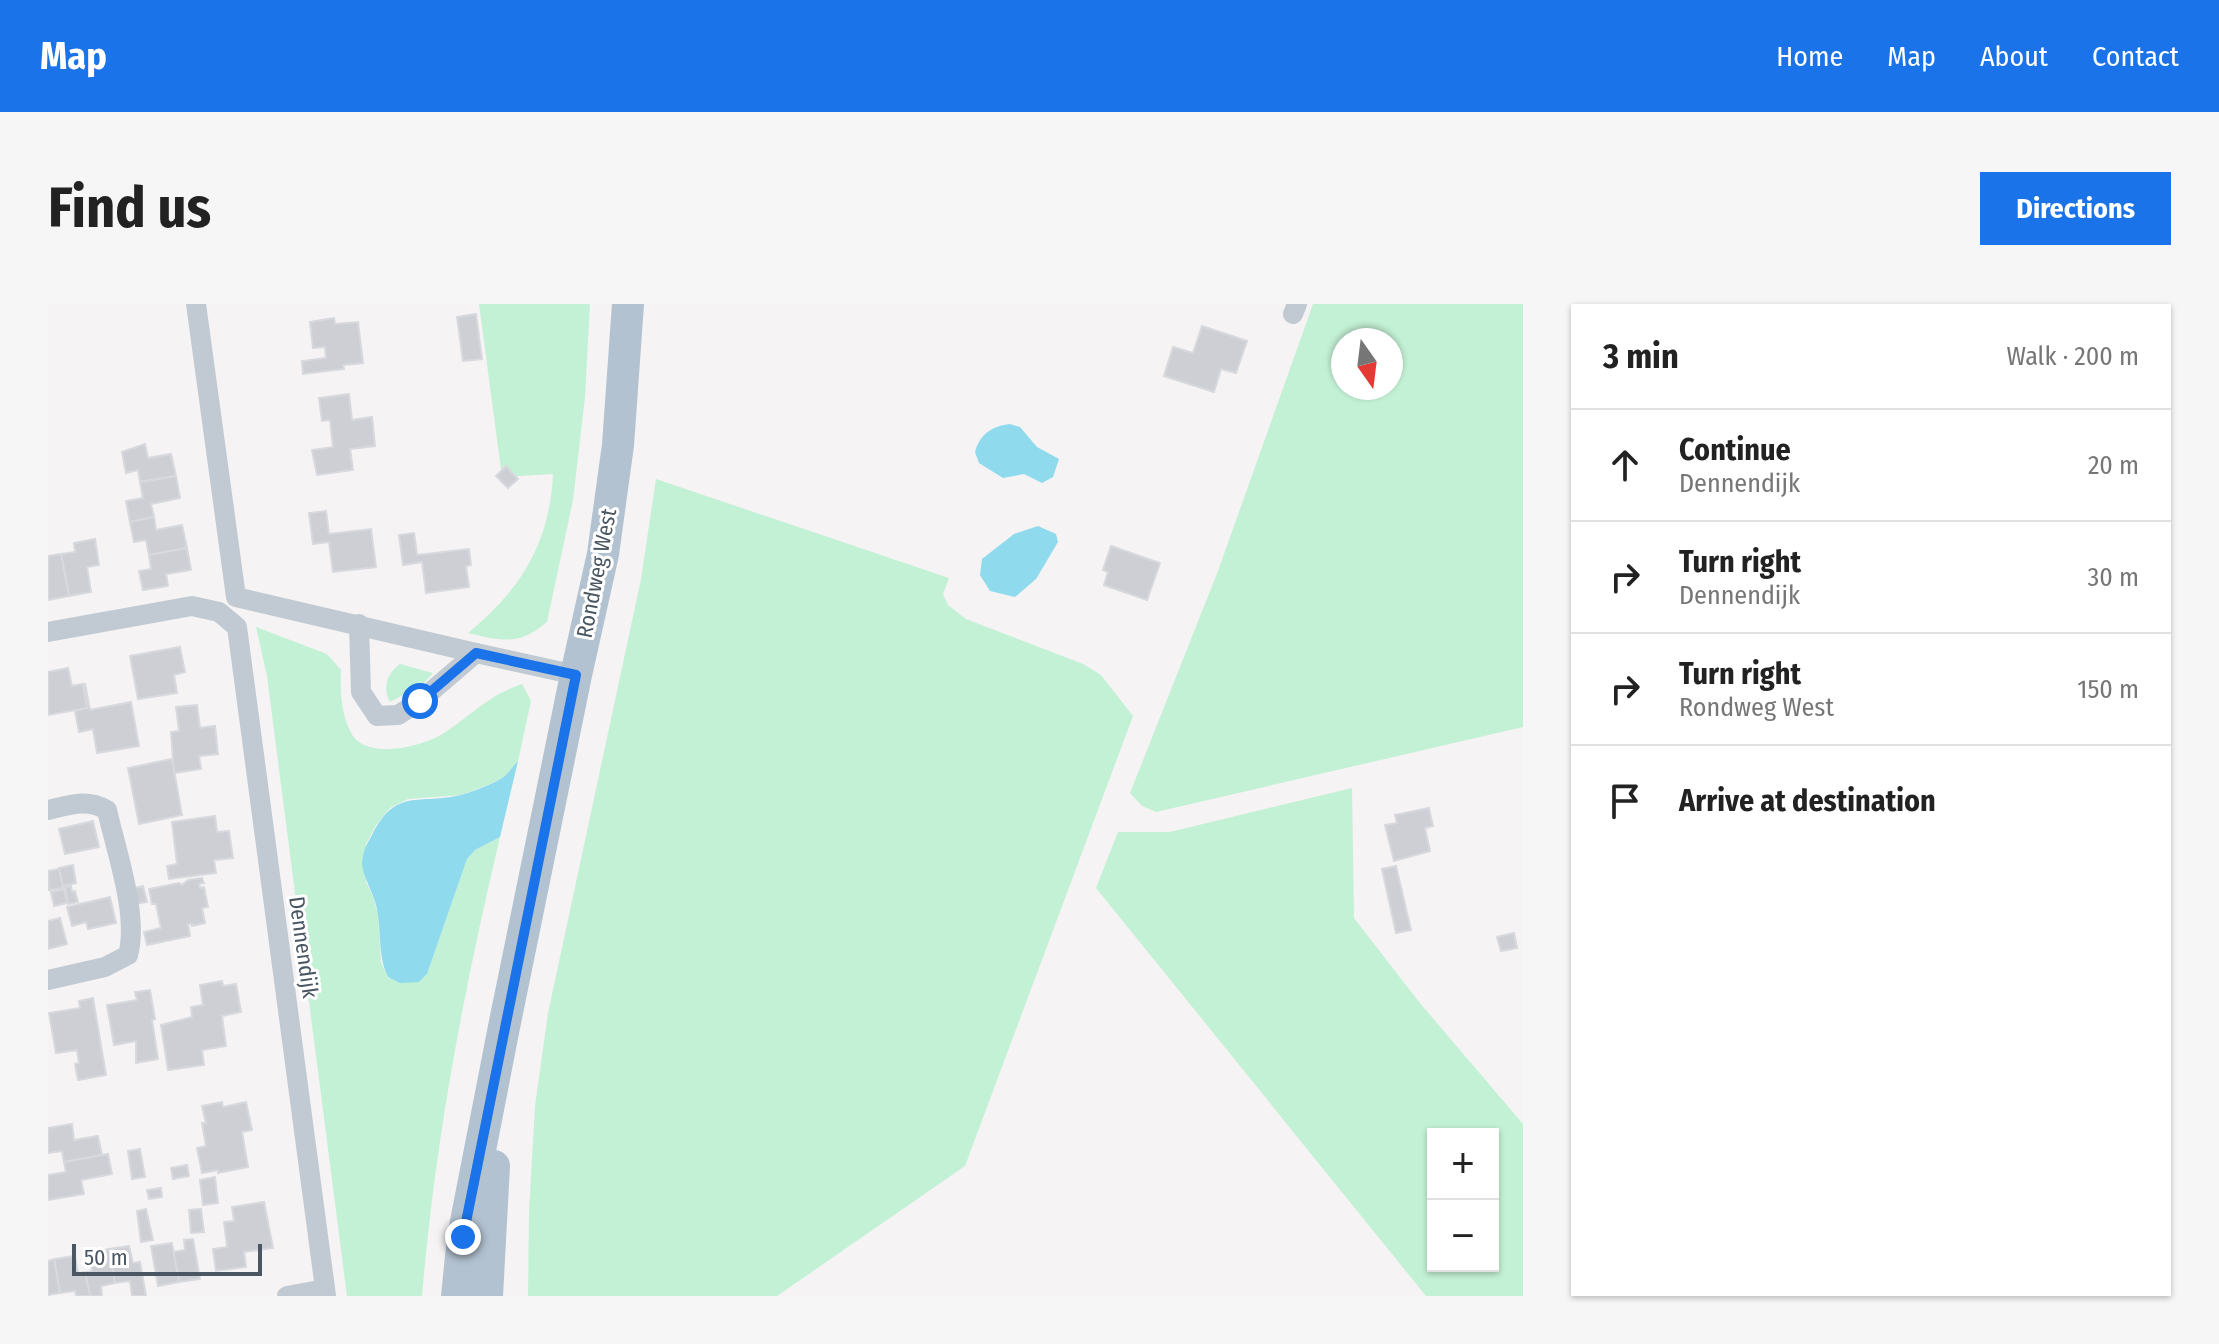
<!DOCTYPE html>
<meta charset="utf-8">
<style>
:root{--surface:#fff;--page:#f6f6f6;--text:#222;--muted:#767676;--line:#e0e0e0;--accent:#1a73e8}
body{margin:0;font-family:"Fira Sans Condensed",sans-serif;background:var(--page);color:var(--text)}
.controls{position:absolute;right:24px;bottom:24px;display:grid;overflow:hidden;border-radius:0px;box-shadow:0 2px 6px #0004}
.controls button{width:72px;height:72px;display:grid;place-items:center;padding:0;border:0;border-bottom:2px solid var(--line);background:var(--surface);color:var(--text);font:40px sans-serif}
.compass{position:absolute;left:1283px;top:24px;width:72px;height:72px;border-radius:50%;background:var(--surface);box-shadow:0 2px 6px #0004;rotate:166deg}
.scale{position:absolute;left:24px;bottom:20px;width:190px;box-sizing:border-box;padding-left:8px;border:4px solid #4a5661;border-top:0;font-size:22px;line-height:28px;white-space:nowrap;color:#4a5661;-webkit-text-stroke:6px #fff;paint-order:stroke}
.stop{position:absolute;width:24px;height:24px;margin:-18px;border:6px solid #1a73e8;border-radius:50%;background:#fff}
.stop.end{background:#1a73e8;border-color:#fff;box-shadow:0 2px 8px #0008}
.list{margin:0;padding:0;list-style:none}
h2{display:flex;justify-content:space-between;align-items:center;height:104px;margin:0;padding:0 32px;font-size:34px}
h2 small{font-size:26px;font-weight:400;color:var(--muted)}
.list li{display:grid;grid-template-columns:52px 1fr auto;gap:24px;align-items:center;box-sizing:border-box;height:112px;padding:0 32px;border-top:2px solid var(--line)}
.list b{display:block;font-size:30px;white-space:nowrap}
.list p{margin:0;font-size:26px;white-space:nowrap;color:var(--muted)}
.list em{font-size:26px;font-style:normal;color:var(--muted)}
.icon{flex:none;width:44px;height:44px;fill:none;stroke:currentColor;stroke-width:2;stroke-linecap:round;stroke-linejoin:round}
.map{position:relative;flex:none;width:1475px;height:992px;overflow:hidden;border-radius:0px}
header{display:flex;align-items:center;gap:48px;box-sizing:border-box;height:112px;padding:0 40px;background:var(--accent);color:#fff}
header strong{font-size:38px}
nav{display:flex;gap:44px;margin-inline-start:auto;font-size:28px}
.intro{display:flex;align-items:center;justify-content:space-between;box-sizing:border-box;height:192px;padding:0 48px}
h1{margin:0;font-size:56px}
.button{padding:20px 36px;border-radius:0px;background:var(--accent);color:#fff;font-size:28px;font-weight:700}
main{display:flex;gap:48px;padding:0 48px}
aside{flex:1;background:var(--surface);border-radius:0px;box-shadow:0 2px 6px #0004}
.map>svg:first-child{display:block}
</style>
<header>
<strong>Map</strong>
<nav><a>Home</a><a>Map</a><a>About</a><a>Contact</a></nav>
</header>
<div class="intro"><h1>Find us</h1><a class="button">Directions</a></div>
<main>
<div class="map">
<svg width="1475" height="992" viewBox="0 0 1475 992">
<rect width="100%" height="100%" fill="#f5f3f3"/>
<!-- green -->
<g fill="#c3f1d5" fill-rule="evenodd">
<path d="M431,0H542L537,93L525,196L499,318C471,342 454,337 420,329C472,287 502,239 505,170L454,173Z"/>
<path d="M1265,0H1475V423L1108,508L1094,502L1082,489L1170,267ZM1295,36H1343V84H1295Z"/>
<polygon points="608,175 901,274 895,290 900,301 918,315 1035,360 1053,371 1085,412 917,862 729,992 480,992 481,907 487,802 500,709 593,275"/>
<path d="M208,323L279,350L293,366C292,388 293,413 305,432C321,456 377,442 396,429C425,410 439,392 474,380L483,397L470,457L456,474L414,491L360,495L342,504L328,521L318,540V578L326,595L330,612L333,658L340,674L371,678L379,670L419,555L427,546L452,533C416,685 387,836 374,992H299L219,372Z"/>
<path d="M352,360L385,369L375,380L342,398C334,384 339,369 352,360Z"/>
<path d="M1304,484L1306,614L1371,698L1475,820V992H1378L1048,584L1070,528H1122ZM1385,830H1445V962H1385Z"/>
</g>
<!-- water -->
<g fill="#90daee">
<path d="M962,120L972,123L989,143L1011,155L1005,173L994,179L976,170L955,174L931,159L927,148C932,130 944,122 962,120Z"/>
<polygon points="990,222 1008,230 1010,238 988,275 967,293 942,287 932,271 934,255 966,230"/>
<path d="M470,457L452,533L427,546L419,555L379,670L371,678L352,679L340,673C329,650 334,626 328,601C324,586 316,575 314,560C314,550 319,539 324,531C348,483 371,501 413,491C421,489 453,477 458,471C462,467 466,461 470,457Z"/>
</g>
<!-- building -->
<g fill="#cdcfd5" stroke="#d7d9de" stroke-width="2">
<polygon points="428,10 434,55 415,57 409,13"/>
<polygon points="286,14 287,20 310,18 315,59 295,61 296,65 255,70 254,57 278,54 277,43 265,44 262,18"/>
<polygon points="1154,22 1199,37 1188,69 1173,65 1166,88 1116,72 1125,43 1145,49"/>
<polygon points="301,90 304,116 324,113 327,142 302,145 305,166 269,171 264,146 285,143 282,116 274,117 271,94"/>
<polygon points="97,140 100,154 123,150 128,172 92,178 90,166 78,169 74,148"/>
<polygon points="458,162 470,175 460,184 448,172"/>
<polygon points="128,172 132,194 103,200 106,213 82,218 78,197 95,194 92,178"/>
<polygon points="278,207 281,230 323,225 328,263 285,268 281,238 265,240 261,209"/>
<polygon points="106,213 108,226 134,221 139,244 101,251 98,236 86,238 82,218"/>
<polygon points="366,229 369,251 421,245 423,261 418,262 421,283 378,289 374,258 355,261 351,231"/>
<polygon points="47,235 51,261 39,263 43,288 21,292 13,250 27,248 26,239"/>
<polygon points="1063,242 1112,259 1099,296 1056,281 1060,268 1055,266"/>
<polygon points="139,244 143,266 118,270 120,282 95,286 91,267 103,265 101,251"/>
<polygon points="13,250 21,292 0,296 0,252"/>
<polygon points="132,343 137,368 126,371 129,389 90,395 82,352"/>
<polygon points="20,364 24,382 35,380 39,404 0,411 0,368"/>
<polygon points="35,380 37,380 42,406 83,398 91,442 49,449 45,425 31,428 27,407 39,404"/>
<polygon points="149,401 152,424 167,422 170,450 151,452 153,465 126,469 123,428 131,427 128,403"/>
<polygon points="124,455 134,511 91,520 80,464"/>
<polygon points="1381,504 1385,522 1377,524 1382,547 1346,557 1337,521 1349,519 1347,511"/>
<polygon points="167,512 169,528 181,527 185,554 166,556 168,569 121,575 119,562 129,560 124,518"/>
<polygon points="45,517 51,543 17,550 11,525"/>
<polygon points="25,561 28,579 15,582 11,564"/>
<polygon points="1348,562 1363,626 1348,629 1334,565"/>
<polygon points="11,565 15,584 1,586 0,567"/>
<polygon points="154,574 156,579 151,580 152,584 156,583 160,603 154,604 157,619 144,622 144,620 140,620 142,632 99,641 96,628 113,624 108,600 104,600 101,585 131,579 134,581 140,576"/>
<polygon points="23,582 24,588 27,587 30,598 20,600 17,583"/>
<polygon points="95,582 99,598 86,600 82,585"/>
<polygon points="16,585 19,599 6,602 3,588"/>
<polygon points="62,593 68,619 40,625 38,618 24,622 19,603"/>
<polygon points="12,614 19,640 0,645 0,617"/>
<polygon points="1466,629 1469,644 1453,647 1449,633"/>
<polygon points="174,677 175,682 188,680 193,708 174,712 178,742 154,746 156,761 120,766 113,721 144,713 143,703 155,701 152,681"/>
<polygon points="102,686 107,715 104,716 110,755 88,759 88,737 66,741 59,701 89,696 87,688"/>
<polygon points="45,694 58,771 30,776 27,760 31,759 29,746 8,749 1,709 32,704 31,697"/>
<polygon points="174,798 175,803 198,798 204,826 194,828 200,863 170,869 170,866 154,869 149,844 158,842 154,819 158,819 154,802"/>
<polygon points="24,820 26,836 50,832 54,851 16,858 14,847 0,849 0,824"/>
<polygon points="92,845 97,873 84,875 80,847"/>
<polygon points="60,850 64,870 33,876 36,890 0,896 0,871 18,868 16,858"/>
<polygon points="139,861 141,872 125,875 123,864"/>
<polygon points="167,873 170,899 155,901 152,876"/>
<polygon points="113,884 114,893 101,895 99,886"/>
<polygon points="216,898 225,944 196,948 198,963 168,967 165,945 179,943 176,918 186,917 184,903"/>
<polygon points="98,905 105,936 93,938 89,907"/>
<polygon points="153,905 156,928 143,929 141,906"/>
<polygon points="145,935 152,975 131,978 125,948 137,946 136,936"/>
<polygon points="124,939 131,978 110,982 103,942"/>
<polygon points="81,942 85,959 92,958 98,992 84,992 82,977 67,979 61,945"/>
<polygon points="61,945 67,979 53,982 54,992 42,992 37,968 44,967 41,949"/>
<polygon points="27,952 30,969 37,968 42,992 28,992 27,987 12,989 6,955"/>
<polygon points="6,955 12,989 0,991 0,957"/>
</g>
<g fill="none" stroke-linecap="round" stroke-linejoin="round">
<!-- street -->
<g stroke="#c1cad2" stroke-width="20">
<polyline points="148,0 188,293 428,349 372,397 350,411 329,412 313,388 311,320"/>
<polyline points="1245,10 1249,0"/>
<polyline points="0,328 144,302 171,308 189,323 278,992"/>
<polyline points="428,349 528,371"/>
<path d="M0,506C21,501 39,494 59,506C68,547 91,611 80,651L57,663L0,676"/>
<polyline points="239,992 277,985"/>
</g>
<!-- primary -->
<g stroke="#b3c2d1" stroke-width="32">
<polyline points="409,992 415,933 456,723 528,371 555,250 570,141 580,0"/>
<polyline points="439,992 446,862"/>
</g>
</g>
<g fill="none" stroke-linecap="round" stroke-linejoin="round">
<!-- route -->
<polyline stroke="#1a73e8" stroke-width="10" points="372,397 428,349 528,371 415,933"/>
</g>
<g text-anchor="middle" stroke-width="6" stroke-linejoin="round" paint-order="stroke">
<!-- street labels -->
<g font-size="22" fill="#4a5661" stroke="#fff">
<text transform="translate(548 269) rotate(-79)" y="8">Rondweg West</text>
<text transform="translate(256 643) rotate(82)" y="8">Dennendijk</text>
</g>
</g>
</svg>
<div class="controls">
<button>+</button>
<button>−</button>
</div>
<svg class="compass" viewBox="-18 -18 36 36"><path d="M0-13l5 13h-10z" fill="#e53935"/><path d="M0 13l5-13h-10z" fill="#767676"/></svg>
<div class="scale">50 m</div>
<div class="stop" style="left:372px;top:397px"></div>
<div class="stop end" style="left:415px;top:933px"></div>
</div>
<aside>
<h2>3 min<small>Walk · 200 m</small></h2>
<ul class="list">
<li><svg class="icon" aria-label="ahead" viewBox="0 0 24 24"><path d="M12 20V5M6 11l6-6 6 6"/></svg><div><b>Continue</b><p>Dennendijk</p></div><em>20 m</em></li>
<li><svg class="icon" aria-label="right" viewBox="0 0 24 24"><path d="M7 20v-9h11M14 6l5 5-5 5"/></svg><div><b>Turn right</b><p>Dennendijk</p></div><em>30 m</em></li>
<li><svg class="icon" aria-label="right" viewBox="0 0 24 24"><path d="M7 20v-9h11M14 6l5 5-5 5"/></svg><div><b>Turn right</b><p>Rondweg West</p></div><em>150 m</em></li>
<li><svg class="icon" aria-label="arrive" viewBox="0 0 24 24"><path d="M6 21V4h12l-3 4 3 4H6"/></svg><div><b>Arrive at destination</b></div></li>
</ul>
</aside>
</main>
